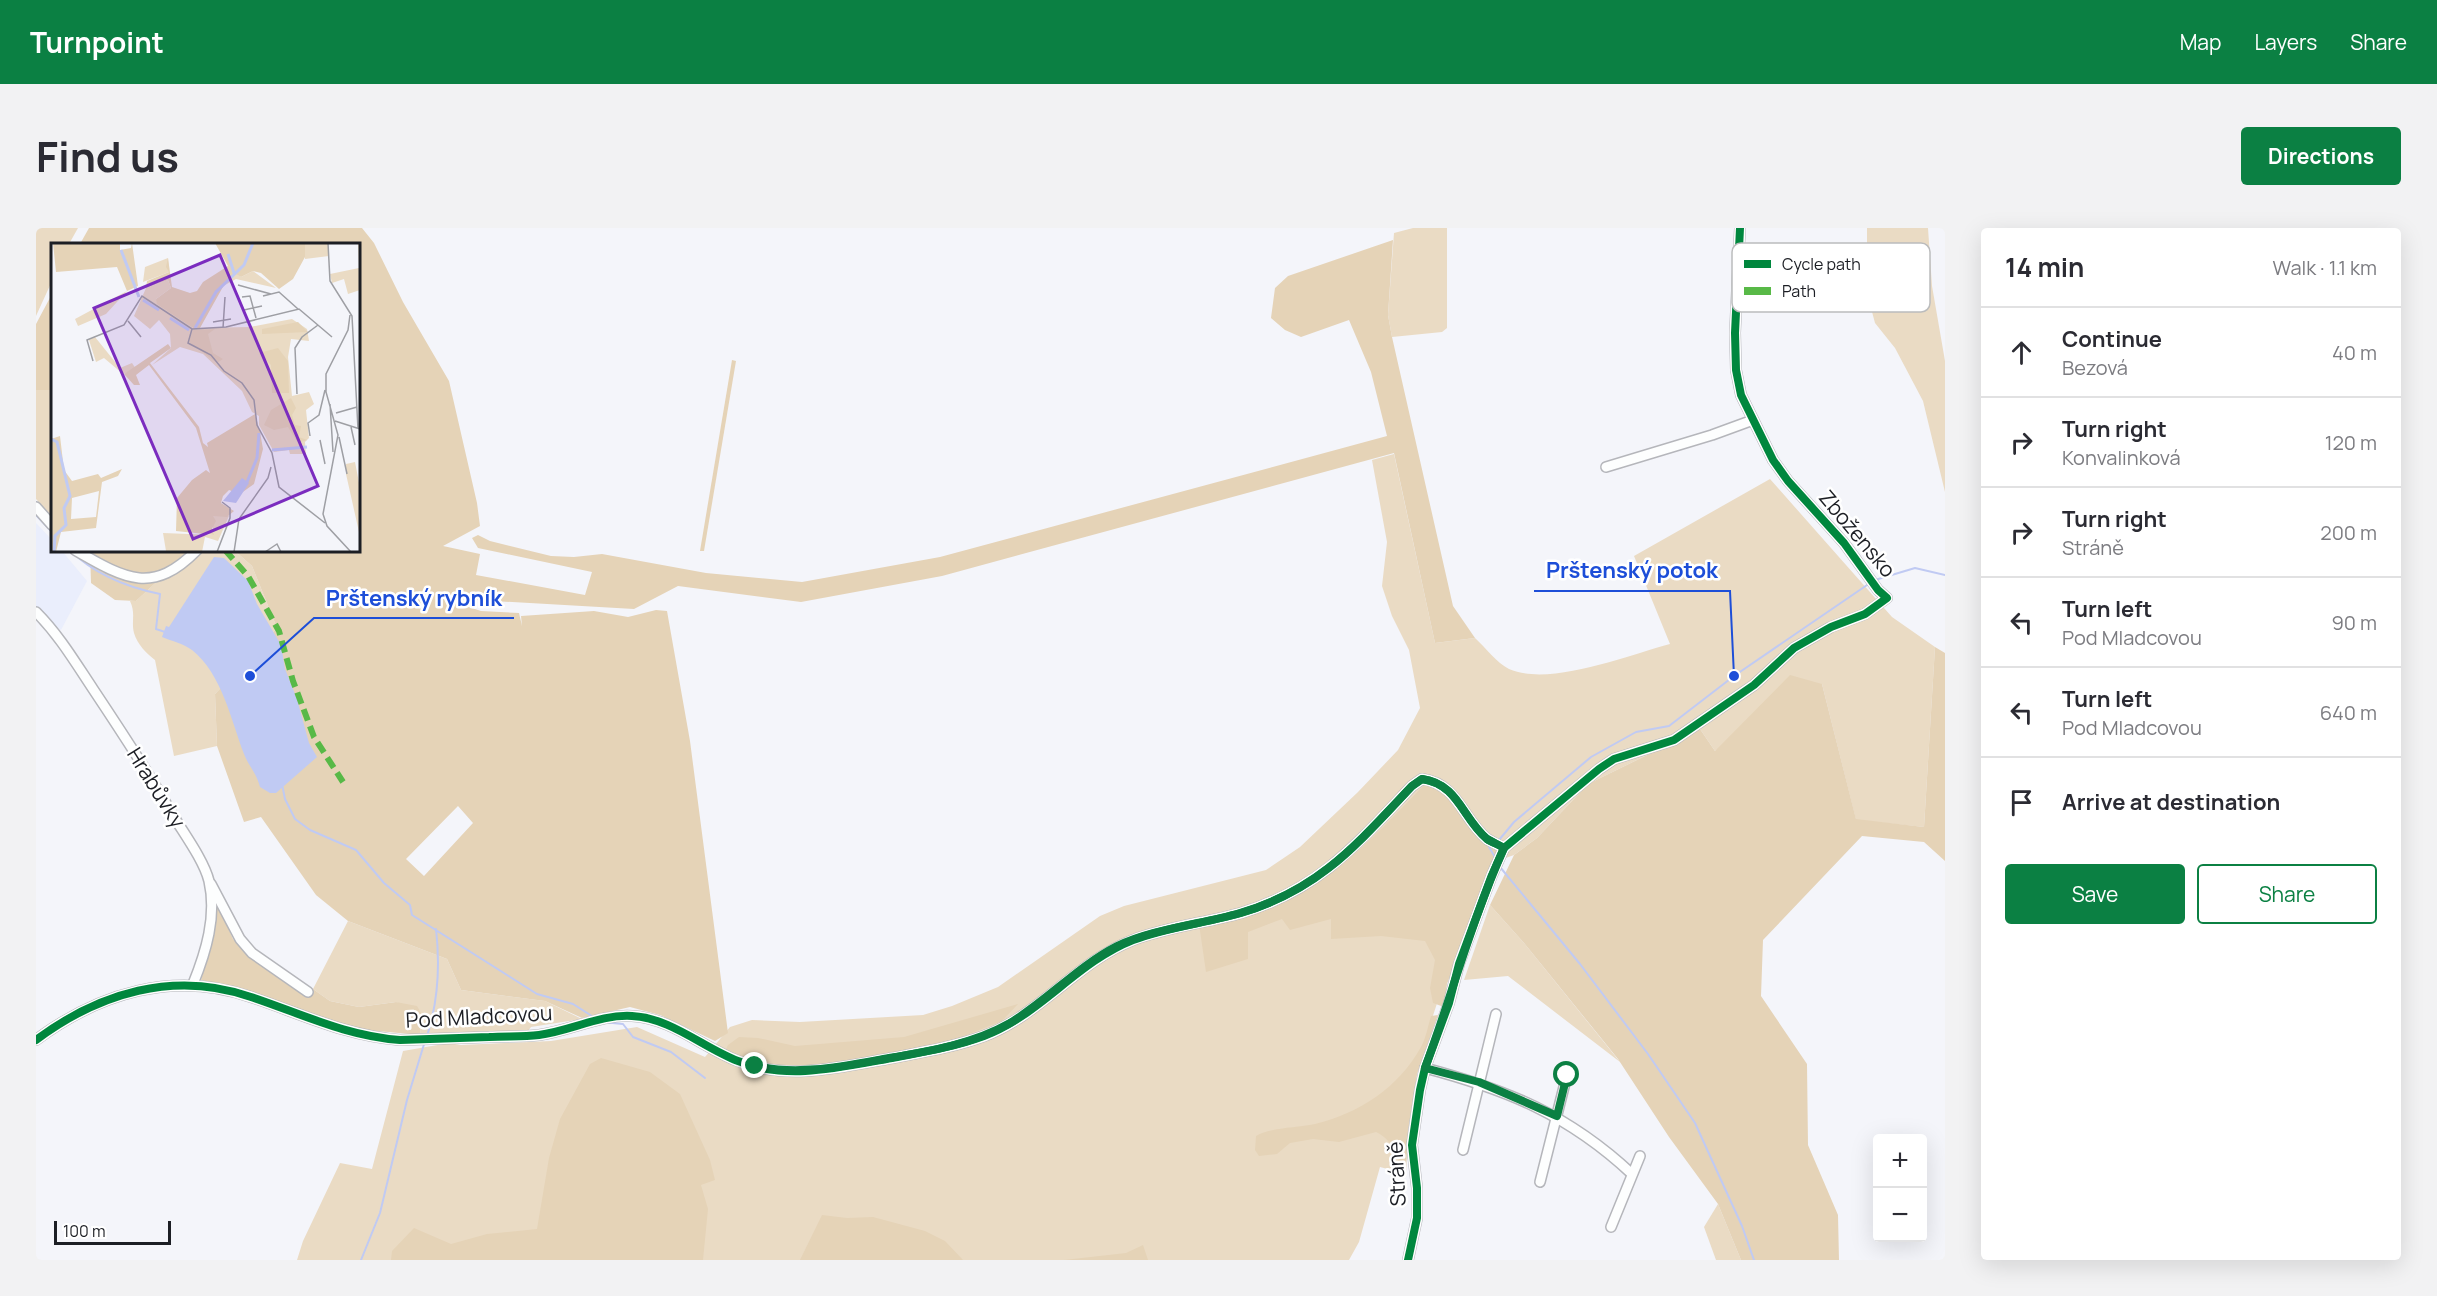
<!DOCTYPE html>
<meta charset="utf-8">
<style>
:root{--surface:#fff;--page:#f2f2f3;--text:#2b2b33;--muted:#7c7c81;--line:#e1e1e2;--accent:#0b8043}
body{margin:0;font-family:Manrope,sans-serif;background:var(--page);color:var(--text)}
.controls{position:absolute;right:18px;bottom:18px;display:grid;overflow:hidden;border-radius:6px;box-shadow:0 6px 24px #0002}
.controls button{width:54px;height:54px;display:grid;place-items:center;padding:0;border:0;border-bottom:2px solid var(--line);background:var(--surface);color:var(--text);font:30px sans-serif}
.scale{position:absolute;left:18px;bottom:15px;width:117px;box-sizing:border-box;padding-left:6px;border:3px solid #1c1e24;border-top:0;font-size:16px;line-height:21px;white-space:nowrap;color:#1c1e24;-webkit-text-stroke:4px #fff;paint-order:stroke}
.stop{position:absolute;width:18px;height:18px;margin:-14px;border:4px solid #0b8043;border-radius:50%;background:#fff}
.stop.end{background:#0b8043;border-color:#fff;box-shadow:0 2px 6px #0008}
.list{margin:0;padding:0;list-style:none}
h2{display:flex;justify-content:space-between;align-items:center;height:78px;margin:0;padding:0 24px;font-size:26px}
h2 small{font-size:20px;font-weight:400;color:var(--muted)}
.list li{display:grid;grid-template-columns:39px 1fr auto;gap:18px;align-items:center;box-sizing:border-box;height:90px;padding:0 24px;border-top:2px solid var(--line)}
.list b{display:block;font-size:22px;white-space:nowrap}
.list p{margin:0;font-size:20px;white-space:nowrap;color:var(--muted)}
.list em{font-size:20px;font-style:normal;color:var(--muted)}
.actions{display:flex;gap:12px;padding:18px 24px}
.actions a{flex:1;padding:14px 0;border:2px solid var(--accent);border-radius:6px;text-align:center;font-size:21px;color:var(--accent)}
.actions .main{background:var(--accent);color:#fff}
.icon{flex:none;width:33px;height:33px;fill:none;stroke:currentColor;stroke-width:2;stroke-linecap:round;stroke-linejoin:round}
.map{position:relative;flex:none;width:1909px;height:1032px;overflow:hidden;border-radius:6px}
header{display:flex;align-items:center;gap:36px;box-sizing:border-box;height:84px;padding:0 30px;background:var(--accent);color:#fff}
header strong{font-size:28px}
nav{display:flex;gap:33px;margin-inline-start:auto;font-size:21px}
.intro{display:flex;align-items:center;justify-content:space-between;box-sizing:border-box;height:144px;padding:0 36px}
h1{margin:0;font-size:42px}
.button{padding:15px 27px;border-radius:6px;background:var(--accent);color:#fff;font-size:21px;font-weight:700}
main{display:flex;gap:36px;padding:0 36px}
aside{flex:1;background:var(--surface);border-radius:6px;box-shadow:0 6px 24px #0002}
.map>svg:first-child{display:block}
</style>
<header>
<strong>Turnpoint</strong>
<nav><a>Map</a><a>Layers</a><a>Share</a></nav>
</header>
<div class="intro"><h1>Find us</h1><a class="button">Directions</a></div>
<main>
<div class="map">
<svg width="1909" height="1032" viewBox="0 0 1909 1032">
<rect width="100%" height="100%" fill="#f4f5fa"/>
<!-- built -->
<polygon fill="#eaeefc" points="0,295 16,312 16,322 26,323 51,353 25,402 19,398 0,379"/>
<!-- green -->
<g fill="#eadbc4">
<polygon points="0,0 42,0 33,16 16,16 16,53 0,88"/>
<polygon points="1377,0 1411,0 1411,100 1406,104 1356,109 1352,87 1358,5"/>
<polygon points="1831,0 1892,0 1896,58 1909,133 1909,264 1887,173 1859,120 1839,95 1831,65"/>
<polygon points="0,162 16,162 16,289 0,271"/>
<path d="M1358,226L1399,415L1439,410C1449,419 1461,435 1473,441C1514,459 1592,427 1634,416L1598,328L1734,251L1856,389L1899,419L1888,599L1820,592L1786,456L1679,523L1664,501L1552,556L1501,610L1478,627L1453,636C1416,735 1368,839 1370,946L1344,939L1323,1014L1313,1032H261L267,1013L304,935L336,941L367,823L413,815L425,817L515,813L601,799L669,829L694,799L716,792L764,794L887,787L916,778L962,759L1064,688L1088,678L1230,642L1264,619L1322,564L1362,522L1384,480L1373,422L1356,388L1346,358L1351,314L1336,232Z"/>
<path d="M154,323H199L216,338L241,400L179,466L181,518L138,528L119,432C111,426 101,416 98,405C95,393 100,386 94,373H100Z"/>
<polygon points="1454,677 1488,715 1584,834 1472,748 1428,752"/>
<polygon points="312,693 411,731 425,762 509,773 546,791 495,799 492,803 384,807 385,785 360,774 323,779 294,773 277,761"/>
<polygon points="1682,976 1705,1032 1680,1032 1668,999"/>
</g>
<!-- forest -->
<g fill="#e5d3b7" fill-rule="evenodd">
<path d="M53,0H326L338,15L367,74L413,153L441,275L444,298L407,318L444,326L440,347L549,367L556,344L442,320L436,310L442,307L454,313L515,328L538,329L566,326L670,345L766,354L904,329L1351,208L1335,144L1313,92L1265,109L1249,102L1235,90L1239,60L1252,48L1357,12L1352,87L1356,109L1417,378L1439,410L1399,415L1358,225L906,348L765,374L642,358L598,381L405,370L445,383L483,385L486,398L485,388L558,383L592,389L620,382L631,383L654,513L692,805L679,813L624,787L594,779L546,790L509,773L425,762L411,731L312,693L280,667L225,589L208,594L181,518L179,466L241,400L216,338L199,323L322,322V16H44ZM422,578L437,595L388,648L370,631Z"/>
<polygon points="16,66 16,162 0,162 0,96"/>
<polygon points="696,132 700,133 668,323 664,323"/>
<polygon points="54,323 154,323 100,373 79,372 55,355"/>
<polygon points="1899,419 1909,425 1909,633 1888,614 1826,608 1727,712 1725,768 1771,836 1772,917 1802,987 1803,1032 1705,1032 1682,976 1633,909 1582,831 1488,715 1454,677 1478,627 1501,610 1552,556 1664,501 1679,523 1754,447 1786,456 1820,591 1888,599"/>
<path d="M1389,556L1405,561L1446,613L1462,622L1411,756L1408,779L1397,775L1394,760L1399,732L1389,713L1345,708L1295,711V691L1254,702L1246,691L1212,704V731L1170,744L1163,696C1185,691 1210,689 1231,681C1296,657 1341,605 1389,556Z"/>
<polygon points="179,670 197,711 228,738 271,765 277,761 294,773 323,779 360,774 381,778 385,785 384,807 320,801 208,761 165,752 178,708"/>
<polygon points="982,776 966,793 913,814 826,833 751,839 705,830 689,823 692,817 703,809 722,810 759,818 868,809"/>
<path d="M1402,787L1381,846L1372,903L1370,946L1364,948C1360,929 1359,913 1340,904L1303,914L1277,911L1254,915L1241,926L1223,928L1219,922L1220,908C1237,899 1260,900 1279,896C1324,885 1362,860 1385,819C1390,810 1392,798 1395,788Z"/>
<polygon points="565,830 614,844 644,866 674,932 679,952 665,957 672,981 667,1032 355,1032 356,1023 378,1000 415,1016 451,1006 501,1001 513,930 524,891 554,836"/>
<polygon points="786,987 811,990 837,989 889,1003 909,1013 927,1032 764,1032"/>
<polygon points="1107,1017 1112,1032 1028,1032 1090,1025"/>
</g>
<!-- water -->
<path fill="#c0caf3" d="M178,329L188,330L212,353L221,376L245,417L249,441L261,471L273,515L281,529L240,565H234L224,559C220,544 213,539 208,526C195,492 186,446 156,422C148,416 136,413 126,409L130,398L133,399Z"/>
<g fill="none" stroke-linecap="round" stroke-linejoin="round">
<!-- stream -->
<g stroke="#c0caf3" stroke-width="2">
<polyline points="0,287 16,304"/>
<path d="M34,322C59,347 90,359 124,366L120,401L129,404"/>
<polyline points="1839,352 1879,340 1909,347"/>
<polyline points="246,556 249,571 259,591 274,602 320,622 348,655 374,677 376,687 501,766 537,776 559,790"/>
<polyline points="1463,612 1478,594 1555,529 1600,504 1633,498 1698,448 1834,355"/>
<polyline points="1453,619 1460,631"/>
<polyline points="1464,639 1544,736 1612,826 1659,895 1706,998 1718,1032"/>
<polyline points="566,794 587,796 597,809 635,824 669,850"/>
<path d="M391,808C402,774 404,736 400,701"/>
<polyline points="325,1032 344,985 371,872 389,813"/>
</g>
<!-- street casing -->
<g stroke="#b5b6bb" stroke-width="12">
<g id="street">
<polyline points="1570,239 1676,207 1717,192"/>
<polyline points="0,279 16,297"/>
<path d="M39,322C88,350 116,368 161,322"/>
<path d="M0,384C23,407 39,434 57,461C85,503 113,545 138,589C149,607 168,633 173,653C181,688 170,724 157,756"/>
<polyline points="175,656 204,711 216,725 272,764"/>
<path d="M0,812C63,765 138,742 215,769C266,786 310,808 364,812C394,811 423,810 453,809C470,808 487,809 503,807C534,803 565,786 596,788C635,790 666,819 702,833C752,853 805,839 856,830C887,824 918,819 948,808C1004,787 1041,734 1097,712C1131,699 1169,695 1205,685C1284,661 1321,616 1376,558L1386,551C1422,556 1426,590 1451,611C1456,614 1463,617 1468,620"/>
<path d="M1389,840C1472,862 1533,887 1596,946"/>
<polyline points="1427,922 1460,786"/>
<polyline points="1504,954 1531,847"/>
<polyline points="1575,999 1604,928"/>
<polyline points="1372,1032 1381,990 1381,960 1376,917 1384,862 1389,840 1413,775 1423,736 1456,647 1468,620 1563,541 1578,531 1638,512 1718,457 1758,420 1795,399 1829,386 1851,370 1842,362 1808,315 1752,253 1737,232 1705,167 1700,142 1699,105 1704,0"/>
</g>
</g>
<!-- street -->
<use href="#street" stroke="#fdfefe" stroke-width="9"/>
<!-- quiet -->
<polyline stroke="#58b947" stroke-width="6" stroke-dasharray="12 6" stroke-linecap="butt" points="189,322 212,348 243,403 257,453 278,509 307,554"/>
<!-- cycleway casing -->
<g stroke="#fff" stroke-width="11">
<g id="cycleway">
<path d="M0,812C63,765 138,742 215,769C266,786 310,808 364,812C394,811 423,810 453,809C470,808 487,809 503,807C534,803 565,786 596,788C635,790 666,819 702,833C752,853 805,839 856,830C887,824 918,819 948,808C1004,787 1041,734 1097,712C1131,699 1169,695 1205,685C1284,661 1321,616 1376,558L1386,551C1422,556 1426,590 1451,611C1456,614 1463,617 1468,620"/>
<polyline points="1372,1032 1381,990 1381,960 1376,917 1384,862 1389,840 1413,775 1423,736 1456,647 1468,620 1563,541 1578,531 1638,512 1718,457 1758,420 1795,399 1829,386 1851,370 1842,362 1808,315 1752,253 1737,232 1705,167 1700,142 1699,105 1704,0"/>
</g>
</g>
<!-- cycleway -->
<use href="#cycleway" stroke="#00873e" stroke-width="8"/>
</g>
<g fill="none" stroke-linecap="round" stroke-linejoin="round">
<!-- route -->
<path stroke="#0b8043" stroke-width="8" d="M719,838C764,848 808,838 853,830C895,823 937,816 974,795C1012,772 1042,738 1081,718C1119,700 1164,697 1204,685C1284,662 1321,616 1376,558L1386,551C1423,556 1426,590 1451,611C1456,614 1463,617 1468,620C1436,691 1416,767 1389,840L1443,854L1521,888L1531,847"/>
</g>
<g text-anchor="middle" stroke-width="5" stroke-linejoin="round" paint-order="stroke">
<!-- street labels -->
<g font-size="21" fill="#1c1e24" stroke="#fff">
<text transform="translate(1821 306) rotate(50)" y="7">Zbožensko</text>
<text transform="translate(120 560) rotate(58)" y="7">Hrabůvky</text>
<text transform="translate(443 789) rotate(-3)" y="7">Pod Mladcovou</text>
<text transform="translate(1361 946) rotate(-93)" y="7">Stráně</text>
</g>
</g>
<!-- overview -->
<g transform="translate(15 15)">
<rect width="309" height="309" fill="#f4f5fa"/>
<path d="M254,0H277L278,13L254,16ZM307,0H309V47L297,51L293,36L281,40L279,31L308,25ZM117,15L118,29L92,39L94,24ZM202,28L225,45L185,36L174,42L185,30L190,34ZM117,37L120,45L105,56L142,85L199,84L241,76L256,86L258,98L240,96L237,114L241,153L258,149L263,161L255,167L258,195L254,199L255,211H239L238,207L223,209L208,182V173L201,169L191,148L152,111L129,104L101,122L120,105L119,91L108,77L99,86L83,73L95,45ZM76,48L55,71L27,83L24,76ZM44,94L69,125L81,120L85,126L72,131L53,115L45,119L38,97ZM304,219L309,245L308,289L295,231V221ZM162,273H178L167,298L154,294L151,309L115,308L112,290L162,292Z" fill="#eadbc4"/>
<path d="M2,0H69V7L80,5L81,0L87,43L76,48L66,24L5,29ZM164,0H254V14L242,36L228,46L210,30L202,28L190,34L185,31L173,42L149,85H142L106,61L105,56L120,45L117,37L95,45L96,38L118,29L115,24L117,15L121,44L139,50L146,48L152,39L177,23ZM247,79L257,89L211,91V86ZM164,86L157,91L162,110L172,116L166,120L138,99L142,87ZM117,101L120,105L99,120L148,184L152,200L157,204L156,200L204,171L209,189L212,206L203,241L189,251L178,247L172,253L170,260L183,268L176,274L162,273L165,278L161,286L163,292L125,288L126,255L141,237L155,227L159,230L145,185L98,122L85,132L89,142H83L73,131ZM227,105L237,118L238,150H221L220,122L208,110ZM240,155L245,165L241,172L244,182L250,183L248,194L256,197L247,200L237,184L223,187L213,182L220,167ZM9,193L13,227L21,238L47,231L50,235L71,226L67,233L51,239L45,285L10,289L5,309H0V196ZM48,248L45,274L20,276L21,255Z" fill="#e5d3b7" fill-rule="evenodd"/>
<path d="M191,235L198,240L185,260L172,258Z" fill="#c0caf3"/>
<path fill="none" stroke="#c0caf3" stroke-width="3" d="M70,7L88,54M177,11L183,30M92,57L108,67M119,75L138,87M144,85L165,49L193,22L202,0M0,196L6,199L19,253L13,265L15,282L4,293L3,309M221,207L256,204M196,239L206,215L208,190"/>
<path fill="none" stroke="#9e9fa4" stroke-width="1.5" d="M277,0L279,38L301,73L307,186M187,42L220,51M212,53L228,49L247,66M191,54L199,53L205,75M193,67L211,63M299,72L297,87L275,131V149L287,192L272,271L276,283L300,309M77,78L90,94M162,79L180,76M172,85L174,54M141,86L137,100L160,112L173,128L191,140L203,157L206,182L221,210L228,244L274,280M42,118L36,97L73,82L91,53L141,86L175,84L248,66L281,94M246,151L244,105L251,94L267,82M279,161L282,209M285,170L306,164M284,178L309,186M300,184L304,202M259,193L257,180L268,172L274,147M288,194L296,231M269,197L274,221M166,309L179,275V265L171,259M183,309L188,276L217,235L220,224M214,309L226,301L230,309"/>
<path fill="#7b2cbf" fill-opacity="0.15" stroke="#7b2cbf" stroke-width="3" d="M169,12L267,243L142,296L43,65Z"/>
<rect width="309" height="309" fill="none" stroke="#1c1e24" stroke-width="3"/>
</g>
<!-- legend -->
<rect x="1696" y="15" width="198" height="69" rx="9" fill="#fff" stroke="#bbbcbd" stroke-width="1.5"/>
<rect x="1708" y="32" width="27" height="8" fill="#00873e"/>
<rect x="1708" y="59" width="27" height="8" fill="#58b947"/>
<g font-size="16" fill="#1c1e24">
<text x="1746" y="42">Cycle path</text>
<text x="1746" y="69">Path</text>
</g>
<!-- callouts -->
<path fill="none" stroke="#1d4ed8" stroke-width="2" d="M1698 448L1694 363H1498M214 448L278 390H478"/>
<g fill="#1d4ed8" stroke="#fff" stroke-width="2">
<circle cx="1698" cy="448" r="6"/>
<circle cx="214" cy="448" r="6"/>
</g>
<g font-size="22" text-anchor="middle" font-weight="bold" fill="#1d4ed8" stroke="#fff" stroke-width="5" stroke-linejoin="round" paint-order="stroke">
<text x="1596" y="350">Prštenský potok</text>
<text x="378" y="378">Prštenský rybník</text>
</g>
</svg>
<div class="controls">
<button>+</button>
<button>−</button>
</div>
<div class="scale">100 m</div>
<div class="stop" style="left:1531px;top:847px"></div>
<div class="stop end" style="left:719px;top:838px"></div>
</div>
<aside>
<h2>14 min<small>Walk · 1.1 km</small></h2>
<ul class="list">
<li><svg class="icon" aria-label="ahead" viewBox="0 0 24 24"><path d="M12 20V5M6 11l6-6 6 6"/></svg><div><b>Continue</b><p>Bezová</p></div><em>40 m</em></li>
<li><svg class="icon" aria-label="right" viewBox="0 0 24 24"><path d="M7 20v-9h11M14 6l5 5-5 5"/></svg><div><b>Turn right</b><p>Konvalinková</p></div><em>120 m</em></li>
<li><svg class="icon" aria-label="right" viewBox="0 0 24 24"><path d="M7 20v-9h11M14 6l5 5-5 5"/></svg><div><b>Turn right</b><p>Stráně</p></div><em>200 m</em></li>
<li><svg class="icon" aria-label="left" viewBox="0 0 24 24"><path d="M17 20v-9H6M10 6l-5 5 5 5"/></svg><div><b>Turn left</b><p>Pod Mladcovou</p></div><em>90 m</em></li>
<li><svg class="icon" aria-label="left" viewBox="0 0 24 24"><path d="M17 20v-9H6M10 6l-5 5 5 5"/></svg><div><b>Turn left</b><p>Pod Mladcovou</p></div><em>640 m</em></li>
<li><svg class="icon" aria-label="arrive" viewBox="0 0 24 24"><path d="M6 21V4h12l-3 4 3 4H6"/></svg><div><b>Arrive at destination</b></div></li>
</ul>
<div class="actions"><a class="main">Save</a><a>Share</a></div>
</aside>
</main>
